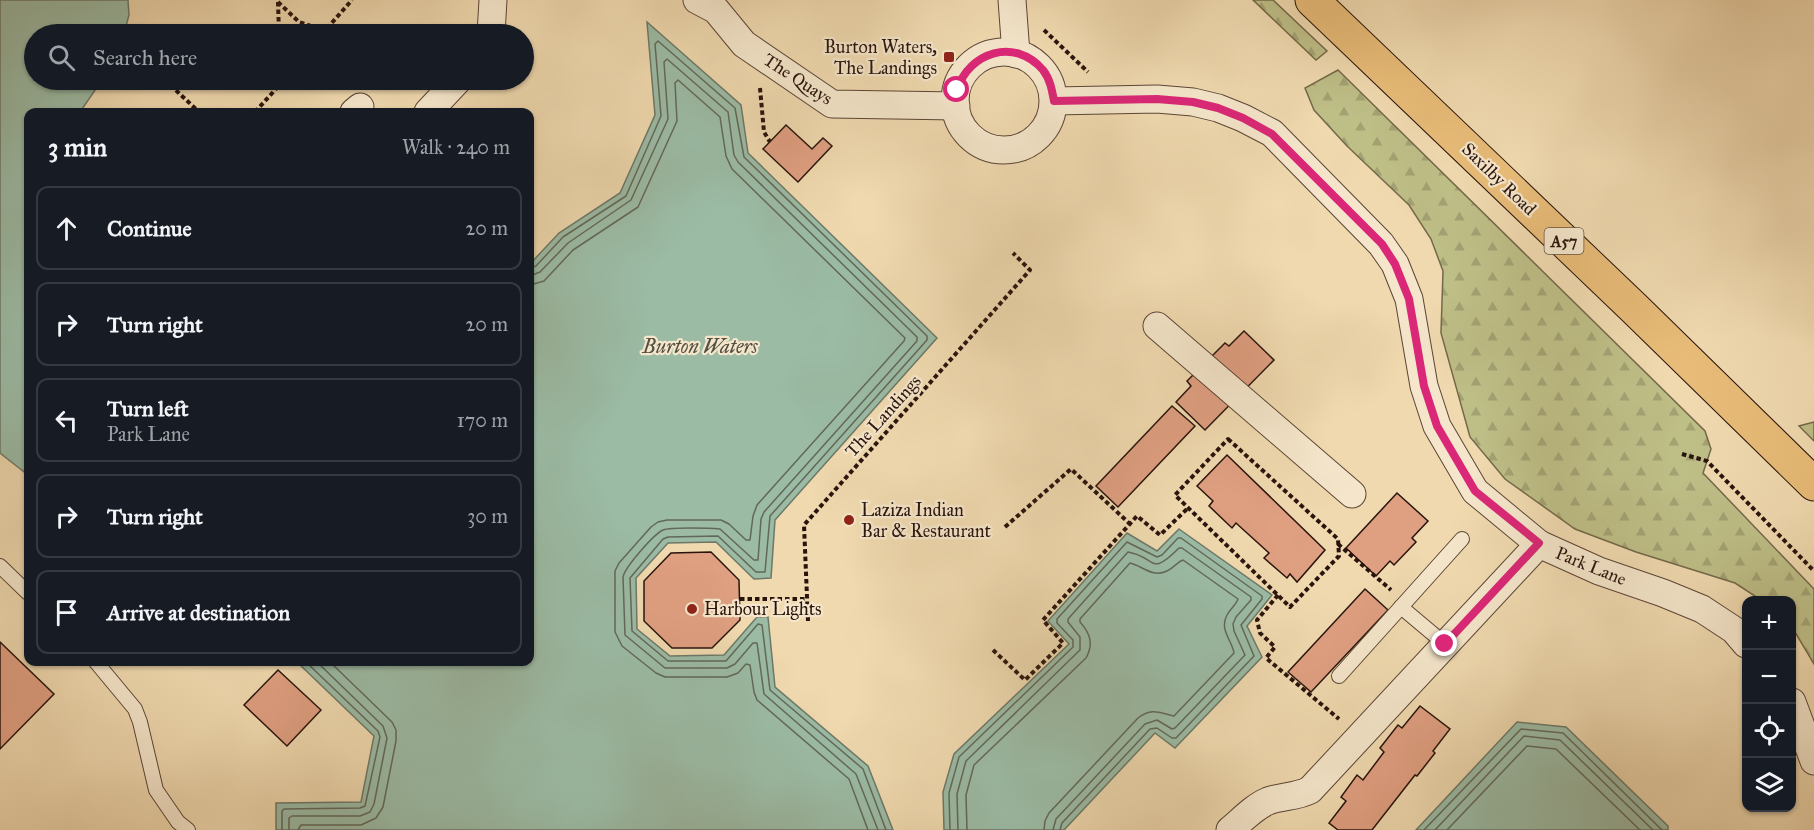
<!DOCTYPE html>
<meta charset="utf-8">
<style>
:root{--surface:#171b24;--page:#20242c;--text:#f1f3f6;--muted:#9ea1a6;--line:#363941}
body{margin:0;font-family:"IM FELL Great Primer",serif;background:var(--page);color:var(--text)}
.controls{position:absolute;right:18px;bottom:18px;display:grid;overflow:hidden;border-radius:12px;box-shadow:0 2px 4px #0004}
.controls button{width:54px;height:54px;display:grid;place-items:center;padding:0;border:0;border-bottom:2px solid var(--line);background:var(--surface);color:var(--text);font:30px sans-serif}
.stop{position:absolute;width:18px;height:18px;margin:-14px;border:4px solid #db2777;border-radius:50%;background:#fff}
.stop.end{background:#db2777;border-color:#fff;box-shadow:0 2px 6px #0008}
.list{margin:0;padding:0;list-style:none}
h2{display:flex;justify-content:space-between;align-items:center;height:78px;margin:0;padding:0 24px;font-size:26px}
h2 small{font-size:20px;font-weight:400;color:var(--muted)}
.list li{display:grid;grid-template-columns:39px 1fr auto;gap:18px;align-items:center;box-sizing:border-box;height:84px;margin:0 12px 12px;padding:0 12px;border:2px solid var(--line);border-radius:12px}
.list b{display:block;font-size:22px;white-space:nowrap}
.list p{margin:0;font-size:20px;white-space:nowrap;color:var(--muted)}
.list em{font-size:20px;font-style:normal;color:var(--muted)}
.icon{flex:none;width:33px;height:33px;fill:none;stroke:currentColor;stroke-width:2;stroke-linecap:round;stroke-linejoin:round}
.map{position:relative;flex:none;width:1814px;height:830px;overflow:hidden}
.search{position:absolute;background:var(--surface);box-shadow:0 2px 4px #0004;left:24px;top:24px;width:510px;height:66px;display:flex;align-items:center;gap:15px;box-sizing:border-box;padding:0 21px;border-radius:33px;color:var(--muted);font-size:22px}
.panel{position:absolute;background:var(--surface);box-shadow:0 2px 4px #0004;left:24px;top:108px;width:510px;height:558px;border-radius:12px}
.map>svg:first-child{display:block}
</style>
<div class="map">
<svg width="1814" height="830" viewBox="0 0 1814 830">
<defs>
<pattern id="forest-firs" width="22" height="20" patternUnits="userSpaceOnUse" patternTransform="scale(1.5)"><rect width="22" height="20" fill="#bebe87"/><path d="M5 1l3.5 6h-7zM16 11l3.5 6h-7z" fill="#a3a273"/></pattern>
</defs>
<rect width="100%" height="100%" fill="#f0d9af"/>
<filter id="stains"><feTurbulence type="fractalNoise" baseFrequency=".00333" numOctaves="4"/><feColorMatrix values="0 0 0 0 .2 0 0 0 0 .09 0 0 0 0 .02 0 0 0 .5 -.17"/></filter>
<radialGradient id="worn" r=".72"><stop offset=".6" stop-color="#630" stop-opacity="0"/><stop offset="1" stop-color="#630" stop-opacity=".3"/></radialGradient>
<!-- forest -->
<g fill="url(#forest-firs)" stroke="#74694a" stroke-width="1.5">
<polygon points="1253,0 1273,0 1327,51 1316,60"/>
<polygon points="1338,70 1705,431 1711,449 1703,473 1814,589 1814,664 1792,627 1792,600 1761,600 1735,583 1636,552 1575,529 1505,479 1470,437 1441,333 1443,271 1431,239 1409,205 1347,146 1314,110 1305,88"/>
<polygon points="1814,422 1814,441 1799,426"/>
</g>
<!-- water -->
<g fill="#9bbba5" stroke="#6d7868" stroke-width="1.5">
<polygon points="0,0 128,0 129,15 124,34 34,34 34,80 102,80 80,112 28,112 28,475 0,453"/>
<polygon points="647,22 741,105 748,153 937,338 775,520 771,578 754,579 716,542 668,543 636,578 637,629 670,656 724,655 757,617 768,617 775,687 868,766 893,830 276,830 276,803 361,802 374,736 297,662 530,662 530,264 559,233 620,193 655,115"/>
<polygon points="1179,529 1272,595 1247,626 1262,657 1175,748 1155,733 1064,830 944,830 943,792 954,754 1069,644 1048,621 1127,533 1157,551"/>
<polygon points="1517,722 1566,727 1668,826 1668,830 1416,830"/>
</g>
<g fill="none" stroke-linecap="round" stroke-linejoin="round">
<!-- shore -->
<g stroke="#626859" stroke-width="1.5">
<polyline points="530,268 536,266 563,237 626,196 661,116 655,44 658,41 735,108 744,157 927,336 927,340 770,516 765,572 756,572 718,536 668,537 663,539 630,578 632,631 668,661 726,661 758,624 762,625 770,690 863,769 886,830"/>
<path d="M530,276L540,272L568,243L631,200L668,119L664,62L667,59L728,112L734,155L738,162L917,337V341L764,512L761,519L758,560H754L720,529C710,528 671,527 663,530C654,534 625,567 623,577L625,635L665,668H727L735,664L753,643H757L764,694L856,774L878,830"/>
<polyline points="530,285 544,281 573,250 638,207 677,121 675,83 678,80 720,117 726,156 732,169 905,338 904,341 757,505 753,516 750,540 746,540 729,524 721,520 667,520 658,522 651,527 619,563 615,571 615,632 622,646 656,673 665,677 727,677 738,673 746,664 750,665 754,692 757,700 849,779 868,830"/>
<polyline points="282,830 282,811 284,809 360,808 365,806 380,737 378,731 306,662"/>
<polyline points="289,830 289,818 292,816 360,816 370,812 374,804 387,738 383,726 317,662"/>
<polyline points="298,830 301,825 361,825 376,818 383,807 396,741 396,730 392,722 330,662"/>
<polyline points="950,830 949,793 959,757 1073,647 1073,640 1057,623 1057,619 1127,542 1157,557 1162,555 1178,538 1181,538 1262,596 1262,599 1241,625 1254,656 1176,738 1172,738 1157,728 1150,729 1062,823 1060,830"/>
<path d="M958,830L957,794L966,761L1080,650V637L1068,622V619L1128,552C1157,557 1149,578 1179,548H1182L1251,597V600L1236,617L1233,624L1234,631L1245,655L1175,728L1172,729L1157,720L1145,724L1056,819L1053,830"/>
<path d="M967,830L966,795L974,765L1086,658C1094,644 1090,633 1080,622V619L1130,563C1143,566 1152,578 1167,571C1174,568 1177,562 1183,560L1238,599C1236,605 1230,609 1227,615C1219,630 1232,640 1234,653L1174,716C1160,713 1152,707 1138,718L1049,813L1045,821L1044,830"/>
<polyline points="1424,830 1521,729 1563,733 1662,830"/>
<polyline points="1435,830 1524,736 1560,740 1653,830"/>
<polyline points="1447,830 1527,746 1556,749 1640,830"/>
</g>
</g>
<!-- building -->
<g fill="#df9f81" stroke="#29140d" stroke-width="1.5">
<polygon points="786,125 812,149 823,138 832,146 798,182 763,149"/>
<polygon points="1244,331 1274,360 1205,430 1176,402 1191,386 1187,381 1225,343 1229,346"/>
<polygon points="1172,406 1195,426 1118,507 1096,486"/>
<polygon points="1227,455 1325,550 1297,582 1290,574 1287,578 1264,558 1269,553 1236,523 1232,528 1209,506 1213,501 1197,486"/>
<polygon points="1397,493 1428,521 1412,538 1416,542 1394,565 1390,561 1376,576 1346,548"/>
<polygon points="711,552 739,580 740,620 712,648 672,648 644,621 644,581 671,553"/>
<polygon points="1365,589 1388,610 1311,692 1288,672"/>
<polygon points="0,642 54,694 0,749"/>
<polygon points="278,670 321,710 287,746 244,705"/>
<polygon points="1420,706 1450,729 1433,751 1435,753 1417,776 1415,775 1372,830 1338,830 1329,823 1346,801 1341,797 1357,775 1363,780 1384,752 1380,748 1398,725 1402,728"/>
</g>
<g fill="none" stroke-linecap="round" stroke-linejoin="round">
<!-- lane casing -->
<g stroke="#5b4536" stroke-width="16">
<g id="lane">
<polyline points="0,566 28,593"/>
<polyline points="1401,607 1445,644"/>
<polyline points="96,662 135,709 140,722 156,790 178,822 188,830"/>
<polyline points="1339,676 1462,539"/>
</g>
</g>
<!-- street casing -->
<g stroke="#5b4536" stroke-width="29">
<g id="street">
<polyline points="697,0 716,10 744,44 832,104 956,106"/>
<polyline points="1012,0 1016,54"/>
<polyline points="491,34 493,0"/>
<circle cx="1004" cy="101" r="49"/>
<polyline points="1054,101 1157,99 1193,102 1218,108 1243,118 1272,133 1381,244 1395,264 1409,299 1424,386 1437,426 1475,491 1539,544 1599,571 1663,593 1702,609 1734,630 1746,644"/>
<polyline points="354,112 360,107"/>
<polyline points="428,112 458,80"/>
<polyline points="1157,326 1352,494"/>
<polyline points="1792,702 1814,761"/>
<path d="M1230,830C1242,820 1254,807 1268,801C1282,796 1297,797 1310,790L1539,544"/>
</g>
</g>
<!-- highway casing -->
<g stroke="#29140d" stroke-width="35">
<polyline id="highway" points="1312,0 1634,308 1814,484"/>
</g>
<!-- path -->
<g stroke="#29140d" stroke-width="4" stroke-dasharray="4.5 3" stroke-linecap="butt">
<polyline points="278,2 299,22 326,31"/>
<polyline points="278,2 279,34"/>
<polyline points="1044,30 1088,72"/>
<polyline points="322,34 352,0"/>
<polyline points="165,80 199,112"/>
<polyline points="760,88 764,132 770,142"/>
<polyline points="255,112 284,80"/>
<polygon points="1228,439 1338,539 1339,556 1290,607 1175,495"/>
<polyline points="1682,454 1707,461 1814,571"/>
<polyline points="1005,527 1071,469 1130,524"/>
<polyline points="1338,544 1391,590"/>
<polyline points="1278,595 1257,620 1260,633 1275,647 1266,658 1339,719"/>
<polyline points="740,599 807,599"/>
<polyline points="808,621 804,525 1030,270 1013,253"/>
<polyline points="993,650 1025,680 1063,643 1043,620 1137,516 1160,535 1188,508"/>
</g>
<!-- lane -->
<use href="#lane" stroke="#f5e6cb" stroke-width="14"/>
<!-- street -->
<use href="#street" stroke="#f5e6cb" stroke-width="27"/>
<!-- highway -->
<use href="#highway" stroke="#e8bc78" stroke-width="33"/>
</g>
<g fill="none" stroke-linecap="round" stroke-linejoin="round">
<!-- route -->
<path stroke="#db2777" stroke-width="8" d="M957,90C969,52 1015,37 1043,70C1050,79 1052,90 1054,101L1157,99L1193,102L1218,108L1243,118L1272,134L1382,244L1395,264L1409,299L1424,386L1437,426L1475,491L1539,543L1445,644"/>
</g>
<!-- markers -->
<g fill="#8f2418" stroke="#f5e6cb" stroke-width="2">
<rect x="943" y="51" width="12" height="12" rx="3"/>
<circle cx="849" cy="520" r="6"/>
<circle cx="692" cy="609" r="6"/>
</g>
<g text-anchor="middle" stroke-width="4.5" stroke-linejoin="round" paint-order="stroke">
<!-- shield labels -->
<rect fill="#f5e6cb" stroke="#665346" stroke-width="1.5" x="1544.5" y="228" width="39" height="26" rx="4.5"/>
<g font-size="16" font-weight="bold" fill="#29140d">
<text x="1564" y="247">A57</text>
</g>
<!-- poi labels -->
<g font-size="18" fill="#29140d" stroke="#f5e6cb" text-anchor="start">
<text x="937" y="53" text-anchor="end">Burton Waters,<tspan x="937" dy="21">The Landings</tspan></text>
<text x="861" y="516">Laziza Indian<tspan x="861" dy="21">Bar &amp; Restaurant</tspan></text>
<text x="704" y="615">Harbour Lights</text>
</g>
<!-- street labels -->
<g font-size="18" fill="#29140d" stroke="#f5e6cb">
<text transform="translate(798 79) rotate(33)" y="6">The Quays</text>
<text transform="translate(1499 179) rotate(44)" y="6">Saxilby Road</text>
<text transform="translate(883 416) rotate(-48)" y="6">The Landings</text>
<text transform="translate(1591 566) rotate(22)" y="6">Park Lane</text>
</g>
<!-- water labels -->
<g font-size="20" font-style="italic" fill="#514e42" stroke="#f5e6cb">
<text x="700" y="353">Burton Waters</text>
</g>
</g>
<rect width="100%" height="100%" filter="url(#stains)"/>
<rect width="100%" height="100%" fill="url(#worn)"/>
</svg>
<div class="controls">
<button>+</button>
<button>−</button>
<button><svg class="icon" aria-label="locate" viewBox="0 0 24 24"><circle cx="12" cy="12" r="6"/><path d="M12 2v4M12 18v4M2 12h4M18 12h4"/></svg></button>
<button><svg class="icon" aria-label="layers" viewBox="0 0 24 24"><path d="M12 4l9 5-9 5-9-5zM3 14l9 5 9-5"/></svg></button>
</div>
<div class="stop" style="left:957px;top:90px"></div>
<div class="stop end" style="left:1445px;top:644px"></div>
<div class="search"><svg class="icon" aria-label="search" viewBox="0 0 24 24"><circle cx="10" cy="10" r="6"/><path d="M15 15l6 6"/></svg>Search here</div>
<section class="panel">
<h2>3 min<small>Walk · 240 m</small></h2>
<ul class="list">
<li><svg class="icon" aria-label="ahead" viewBox="0 0 24 24"><path d="M12 20V5M6 11l6-6 6 6"/></svg><div><b>Continue</b></div><em>20 m</em></li>
<li><svg class="icon" aria-label="right" viewBox="0 0 24 24"><path d="M7 20v-9h11M14 6l5 5-5 5"/></svg><div><b>Turn right</b></div><em>20 m</em></li>
<li><svg class="icon" aria-label="left" viewBox="0 0 24 24"><path d="M17 20v-9H6M10 6l-5 5 5 5"/></svg><div><b>Turn left</b><p>Park Lane</p></div><em>170 m</em></li>
<li><svg class="icon" aria-label="right" viewBox="0 0 24 24"><path d="M7 20v-9h11M14 6l5 5-5 5"/></svg><div><b>Turn right</b></div><em>30 m</em></li>
<li><svg class="icon" aria-label="arrive" viewBox="0 0 24 24"><path d="M6 21V4h12l-3 4 3 4H6"/></svg><div><b>Arrive at destination</b></div></li>
</ul>
</section>
</div>
